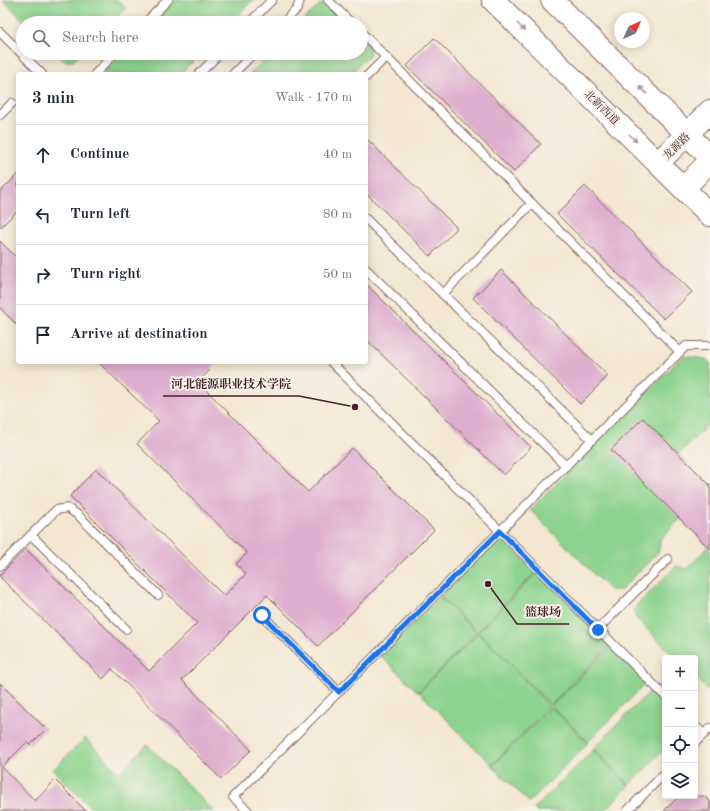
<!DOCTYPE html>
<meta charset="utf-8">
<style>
:root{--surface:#fff;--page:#f2f2f3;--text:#1f2937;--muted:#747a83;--line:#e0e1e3}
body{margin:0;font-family:"Old Standard TT","Noto Serif SC",serif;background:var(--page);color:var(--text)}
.controls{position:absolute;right:12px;bottom:12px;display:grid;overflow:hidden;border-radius:4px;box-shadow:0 2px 10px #0003}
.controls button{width:36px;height:36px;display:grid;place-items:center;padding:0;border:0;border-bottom:1px solid var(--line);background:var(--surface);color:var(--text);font:20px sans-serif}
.compass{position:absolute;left:614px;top:12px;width:36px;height:36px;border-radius:50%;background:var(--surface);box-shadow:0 2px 10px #0003;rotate:45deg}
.stop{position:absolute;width:12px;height:12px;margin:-9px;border:3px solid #1a73e8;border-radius:50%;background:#fff}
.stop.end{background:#1a73e8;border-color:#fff;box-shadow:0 1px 4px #0008}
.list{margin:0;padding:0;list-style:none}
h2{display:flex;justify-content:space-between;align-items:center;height:52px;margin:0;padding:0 16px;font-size:17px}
h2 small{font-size:13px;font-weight:400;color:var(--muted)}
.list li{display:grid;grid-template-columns:26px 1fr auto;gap:12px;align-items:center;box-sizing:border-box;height:60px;padding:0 16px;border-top:1px solid var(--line)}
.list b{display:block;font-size:15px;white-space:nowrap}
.list em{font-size:13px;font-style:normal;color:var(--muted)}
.icon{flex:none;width:22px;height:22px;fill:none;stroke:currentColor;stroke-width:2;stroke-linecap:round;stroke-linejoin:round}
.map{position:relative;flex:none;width:710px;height:811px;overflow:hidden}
.search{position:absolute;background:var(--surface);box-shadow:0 2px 10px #0003;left:16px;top:16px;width:352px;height:44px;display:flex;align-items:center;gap:10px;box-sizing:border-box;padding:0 14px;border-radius:22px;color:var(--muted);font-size:15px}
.panel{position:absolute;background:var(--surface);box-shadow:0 2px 10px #0003;left:16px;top:72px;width:352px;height:292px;border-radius:4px}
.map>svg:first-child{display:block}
</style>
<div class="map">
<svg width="710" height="811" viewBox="0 0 710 811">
<rect width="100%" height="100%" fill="#f7f3e8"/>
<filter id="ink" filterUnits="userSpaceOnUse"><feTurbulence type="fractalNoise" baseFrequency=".025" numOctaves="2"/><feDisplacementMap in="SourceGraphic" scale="8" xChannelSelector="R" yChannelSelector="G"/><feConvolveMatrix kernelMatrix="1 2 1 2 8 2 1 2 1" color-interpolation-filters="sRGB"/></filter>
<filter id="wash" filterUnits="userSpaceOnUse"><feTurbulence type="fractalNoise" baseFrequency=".012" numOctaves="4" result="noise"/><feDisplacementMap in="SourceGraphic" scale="16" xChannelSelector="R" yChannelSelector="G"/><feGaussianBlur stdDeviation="0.9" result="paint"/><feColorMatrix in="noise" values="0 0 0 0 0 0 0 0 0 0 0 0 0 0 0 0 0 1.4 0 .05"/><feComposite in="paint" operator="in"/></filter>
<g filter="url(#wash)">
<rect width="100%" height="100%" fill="#f3e7d1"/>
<!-- green -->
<g fill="#8cd38e" stroke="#6b795c">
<polygon points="3,0 118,0 126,8 111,23 26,23"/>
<polygon points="176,0 253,0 230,23 153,23"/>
<polygon points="328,4 347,23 301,23 319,5"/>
<polygon points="361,36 369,44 370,54 350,74 250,74 271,53 361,53"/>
<polygon points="57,53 82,53 73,61 64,61"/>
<polygon points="123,53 201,53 180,74 102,74"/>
<polygon points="683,356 706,359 710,363 710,422 679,454 643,418 680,519 660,539 659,551 621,590 610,590 530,510"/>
<polygon points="499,536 536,572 477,632 440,596"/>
<polygon points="708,547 710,549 710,692 695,677 695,658 676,658 636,618 634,612 637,605 676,566 687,569"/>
<polygon points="537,572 610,645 551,705 514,669 550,706 492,765 419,692 478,633 515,668 478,632"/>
<polygon points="440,597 477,633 418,692 381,656"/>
<polygon points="611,646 647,682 588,742 551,706"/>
<polygon points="652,689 665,702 665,749 629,785 593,749"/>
<polygon points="551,707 588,743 529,802 492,766"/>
<polygon points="85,738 119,772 147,745 214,811 94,811 53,770"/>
<polygon points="593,750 629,786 604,811 536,811 534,809"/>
</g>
<g id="blocks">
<!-- building -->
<g fill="#deaece">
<polygon points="434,38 541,144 514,172 407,66"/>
<polygon points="366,138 457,228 430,256 366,193"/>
<polygon points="18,174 18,210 0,228 0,192"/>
<polygon points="585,186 692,292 664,319 557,214"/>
<polygon points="0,241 18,259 18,326 0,308"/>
<polygon points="501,270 608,376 580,404 473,298"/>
<polygon points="366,284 531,447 504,475 366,339"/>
<polygon points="98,362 218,362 198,382 308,492 352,448 434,530 318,646 267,595 182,680 251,750 221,779 112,669 103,679 0,577 0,575 26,549 149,671 197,623 70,496 96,469 224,596 246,574 236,564 247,553 137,444 159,421"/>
<polygon points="643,418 710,485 710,549 611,450"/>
<polygon points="0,683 46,729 30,745 27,742 2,767 35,801 55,780 86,811 0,811"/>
<polygon points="679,796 704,796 710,802 710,811 664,811"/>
</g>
</g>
</g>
<g filter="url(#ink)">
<use href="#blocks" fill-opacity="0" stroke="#856565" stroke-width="1"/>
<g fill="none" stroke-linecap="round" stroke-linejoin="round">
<!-- lane casing -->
<g stroke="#856565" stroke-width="10">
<g id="lane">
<polyline points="328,0 351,23"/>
<polyline points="145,23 168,0"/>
<polyline points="249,23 272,0"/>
<polyline points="283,23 297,9 300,0"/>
<polyline points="0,32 42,74"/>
<polyline points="361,32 386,57 366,77"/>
<polyline points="386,57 680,352"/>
<polyline points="95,74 115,53"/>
<polyline points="199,74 220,53"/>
<polyline points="233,74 254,53"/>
<polyline points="0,115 12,103"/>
<polyline points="366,219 592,440"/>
<polyline points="366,269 566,466"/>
<polyline points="443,294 532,203"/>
<polyline points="331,362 665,696"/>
<polyline points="31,535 126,629"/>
<polyline points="0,566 56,510 67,508 78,515 158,595"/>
<polyline points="262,615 339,692"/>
<polyline points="598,629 668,559"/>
<polyline points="695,726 704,734"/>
<polyline points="695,743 710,728"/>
<polyline points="248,811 233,797 686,346 710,346"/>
<polyline points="627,811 665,773"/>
</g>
</g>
<!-- secondary casing -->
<g stroke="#856565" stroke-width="24">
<g id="secondary">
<polyline points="658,163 710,111"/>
<polyline points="684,188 710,161"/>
</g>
</g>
<!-- primary casing -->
<g stroke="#856565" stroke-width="24">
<g id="primary">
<polyline points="493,0 710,215"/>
<polyline points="552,0 710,157"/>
</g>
</g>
<!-- lane -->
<use href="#lane" stroke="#fff" stroke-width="8"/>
<!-- secondary -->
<use href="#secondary" stroke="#fff" stroke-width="22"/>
<!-- primary -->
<use href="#primary" stroke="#fff" stroke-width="22"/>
</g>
<!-- one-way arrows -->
<defs><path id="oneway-solid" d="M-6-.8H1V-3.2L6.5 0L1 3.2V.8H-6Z"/></defs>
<g fill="#ae9aa0">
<use href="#oneway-solid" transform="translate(521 27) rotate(45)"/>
<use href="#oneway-solid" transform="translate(643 90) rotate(-135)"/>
<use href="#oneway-solid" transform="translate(633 138) rotate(45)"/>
</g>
</g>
<g fill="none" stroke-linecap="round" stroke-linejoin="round" filter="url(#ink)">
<!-- route -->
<polyline stroke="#1a73e8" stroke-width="5" points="262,615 339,692 500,531 598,630"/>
</g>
<g text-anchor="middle" stroke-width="4" stroke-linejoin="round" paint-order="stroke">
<!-- street labels -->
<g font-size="11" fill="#4a1f2b" stroke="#f7f3e8">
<text transform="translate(602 107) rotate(45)" y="4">北新西道</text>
<text transform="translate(676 146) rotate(-45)" y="4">龙源路</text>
</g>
</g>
<!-- callouts -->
<path fill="none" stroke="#4a1f2b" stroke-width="1.5" d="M355 407L299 396H163M488 584L517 624H569"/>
<g fill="#4a1f2b" stroke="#f7f3e8" stroke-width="1.5">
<circle cx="355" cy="407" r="4"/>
<circle cx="488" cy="584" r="4"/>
</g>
<g font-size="12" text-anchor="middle" font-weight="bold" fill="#4a1f2b" stroke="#f7f3e8" stroke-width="4" stroke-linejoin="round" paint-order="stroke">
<text x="231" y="388">河北能源职业技术学院</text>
<text x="543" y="616">篮球场</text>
</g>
</svg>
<div class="controls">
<button>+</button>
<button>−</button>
<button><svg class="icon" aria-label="locate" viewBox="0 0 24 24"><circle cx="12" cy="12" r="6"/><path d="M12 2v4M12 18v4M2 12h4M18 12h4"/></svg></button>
<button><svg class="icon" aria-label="layers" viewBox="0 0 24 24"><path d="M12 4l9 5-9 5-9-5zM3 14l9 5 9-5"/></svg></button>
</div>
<svg class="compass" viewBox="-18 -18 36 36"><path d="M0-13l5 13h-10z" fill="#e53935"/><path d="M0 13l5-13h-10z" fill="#747a83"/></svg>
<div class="stop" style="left:262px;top:615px"></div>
<div class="stop end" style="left:598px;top:630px"></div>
<div class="search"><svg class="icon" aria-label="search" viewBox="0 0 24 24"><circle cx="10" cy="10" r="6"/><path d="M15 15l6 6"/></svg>Search here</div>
<section class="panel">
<h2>3 min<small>Walk · 170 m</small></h2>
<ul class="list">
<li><svg class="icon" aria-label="ahead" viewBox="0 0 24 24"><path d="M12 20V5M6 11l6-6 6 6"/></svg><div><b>Continue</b></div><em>40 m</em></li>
<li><svg class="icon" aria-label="left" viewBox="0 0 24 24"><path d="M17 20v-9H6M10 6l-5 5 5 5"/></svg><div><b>Turn left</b></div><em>80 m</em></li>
<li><svg class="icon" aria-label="right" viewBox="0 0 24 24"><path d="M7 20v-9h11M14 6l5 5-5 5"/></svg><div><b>Turn right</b></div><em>50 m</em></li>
<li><svg class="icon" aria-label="arrive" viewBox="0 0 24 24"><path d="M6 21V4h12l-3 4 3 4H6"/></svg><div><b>Arrive at destination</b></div></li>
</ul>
</section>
</div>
